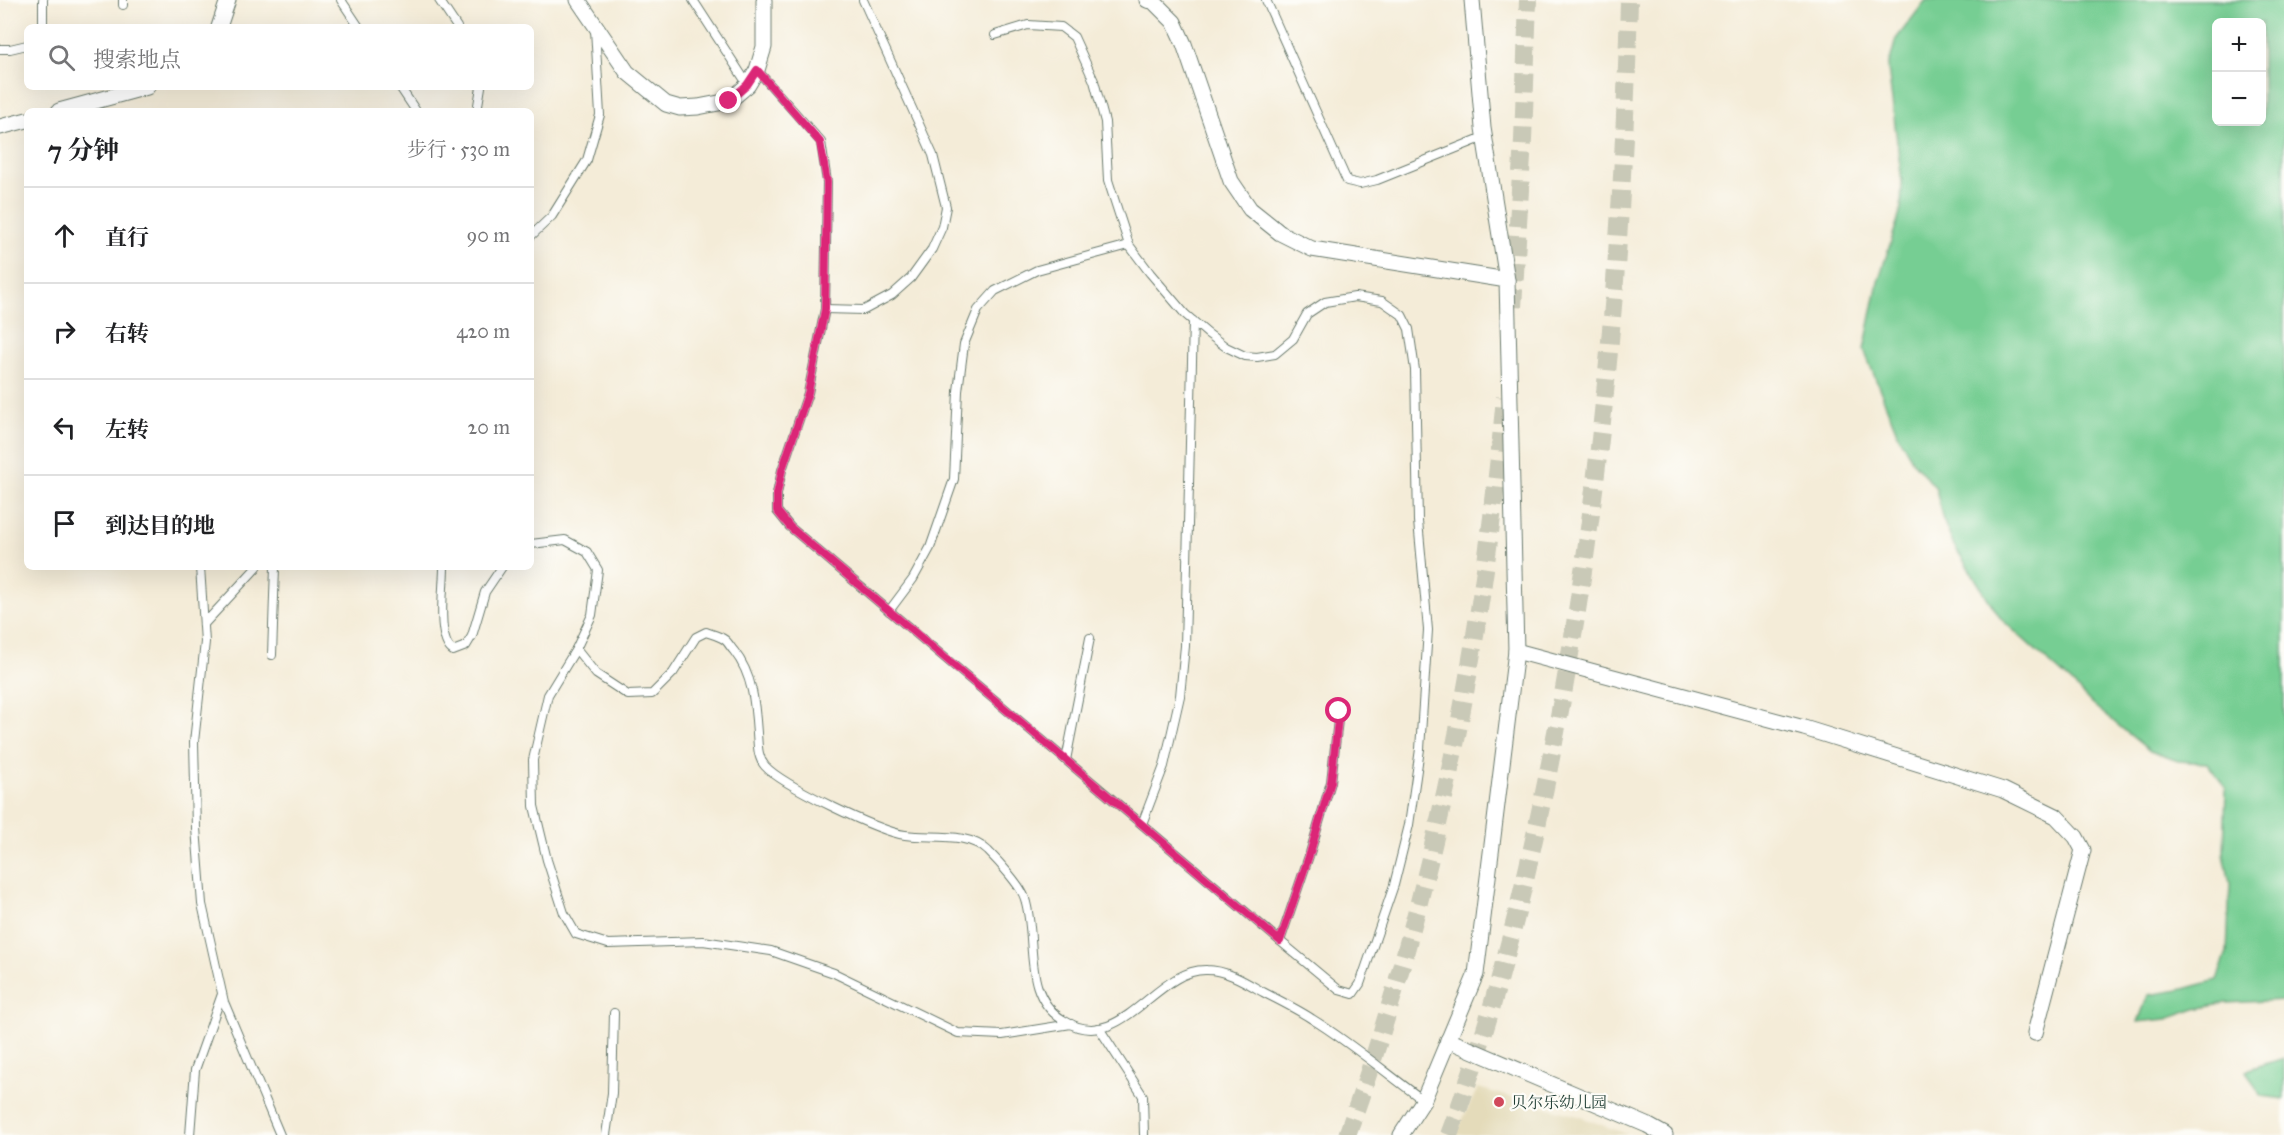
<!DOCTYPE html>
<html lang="zh">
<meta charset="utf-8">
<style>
:root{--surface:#fff;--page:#f2f2f2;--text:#202124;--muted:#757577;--line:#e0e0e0}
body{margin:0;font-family:"IM FELL Great Primer","Noto Serif SC",serif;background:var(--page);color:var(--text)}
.controls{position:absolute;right:18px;top:18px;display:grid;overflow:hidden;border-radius:9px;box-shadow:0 6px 24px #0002}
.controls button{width:54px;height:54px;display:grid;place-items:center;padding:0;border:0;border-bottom:2px solid var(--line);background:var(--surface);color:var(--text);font:30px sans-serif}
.stop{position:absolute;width:18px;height:18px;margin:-14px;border:4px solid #db2777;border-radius:50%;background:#fff}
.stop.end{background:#db2777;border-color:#fff;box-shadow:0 2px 6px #0008}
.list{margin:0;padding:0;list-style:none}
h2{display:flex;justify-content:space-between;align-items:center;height:78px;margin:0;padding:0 24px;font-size:26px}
h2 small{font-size:20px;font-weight:400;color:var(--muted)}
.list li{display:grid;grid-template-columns:39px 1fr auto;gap:18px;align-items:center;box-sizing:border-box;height:96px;padding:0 24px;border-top:2px solid var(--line)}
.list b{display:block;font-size:22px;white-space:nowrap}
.list em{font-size:20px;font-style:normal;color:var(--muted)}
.icon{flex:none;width:33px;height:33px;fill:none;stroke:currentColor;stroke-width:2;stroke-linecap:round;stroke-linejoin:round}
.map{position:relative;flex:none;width:2284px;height:1135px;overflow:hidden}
.search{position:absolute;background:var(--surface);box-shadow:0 6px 24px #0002;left:24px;top:24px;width:510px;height:66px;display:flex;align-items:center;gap:15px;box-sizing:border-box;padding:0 21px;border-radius:9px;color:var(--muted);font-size:22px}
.panel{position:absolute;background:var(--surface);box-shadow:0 6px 24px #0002;left:24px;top:108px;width:510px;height:462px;border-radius:9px}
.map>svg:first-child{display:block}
</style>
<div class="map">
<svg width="2284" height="1135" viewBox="0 0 2284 1135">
<rect width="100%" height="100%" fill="#fdfcf7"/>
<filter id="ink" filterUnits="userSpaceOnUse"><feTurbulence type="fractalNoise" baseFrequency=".0167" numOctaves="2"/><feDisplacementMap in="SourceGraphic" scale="12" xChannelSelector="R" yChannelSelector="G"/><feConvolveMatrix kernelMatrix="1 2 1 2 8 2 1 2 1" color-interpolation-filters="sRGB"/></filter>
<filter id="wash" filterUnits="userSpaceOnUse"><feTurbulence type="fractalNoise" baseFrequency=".008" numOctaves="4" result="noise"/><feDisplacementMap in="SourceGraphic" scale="24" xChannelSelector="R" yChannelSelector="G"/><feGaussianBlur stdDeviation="1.35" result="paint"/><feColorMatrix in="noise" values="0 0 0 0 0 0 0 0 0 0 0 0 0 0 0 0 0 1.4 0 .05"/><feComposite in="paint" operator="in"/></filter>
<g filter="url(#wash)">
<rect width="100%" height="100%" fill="#f4ecd8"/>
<!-- built -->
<polygon fill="#e4dbba" points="1478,1088 1578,1116 1629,1135 1455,1135"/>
<!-- green -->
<g fill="#76ce93" stroke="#4a8664" stroke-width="1.5" fill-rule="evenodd">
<path d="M1926,0H2284V1000L2226,1003L2196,1009L2167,1019L2138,1022L2148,995L2180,990L2217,980L2227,953L2230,883L2224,854L2226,788L2207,763L2178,761L2150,751L2092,704L2071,682L2001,619L1953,544L1942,517L1936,488L1914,463L1898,435L1864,350L1878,282L1901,210L1902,182L1888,68L1896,39ZM2216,22H2262V122H2216Z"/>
<polygon points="2284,1058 2284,1099 2261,1096 2246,1070"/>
</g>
</g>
<g filter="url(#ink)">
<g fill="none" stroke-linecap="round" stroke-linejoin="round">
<!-- tertiary-tunnel -->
<g stroke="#c9c9b7" stroke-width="18" stroke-dasharray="18 9" stroke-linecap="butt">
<polyline points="1513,307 1523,140 1528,0"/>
<path d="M1347,1135C1433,897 1482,649 1505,397"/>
<path d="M1449,1135C1498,1005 1530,868 1556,732C1602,491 1623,245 1629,0"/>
</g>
<!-- service casing -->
<g stroke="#6a7a6d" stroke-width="10">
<g id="service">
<polyline points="43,0 43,27"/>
<polyline points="341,0 359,27"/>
<polyline points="439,0 457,27"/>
<polyline points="693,0 748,85"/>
<polyline points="1266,0 1347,181 1360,184 1377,180 1484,137"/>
<polyline points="123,5 123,0"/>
<polyline points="0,49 10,49 27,45"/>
<polyline points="757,70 821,142 827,182 825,309 808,393 782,470 777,494 777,511 790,527 1280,941 1339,990 1353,994 1360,984 1394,885 1409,825 1420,749 1428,630 1418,521 1415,370 1409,329 1402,315 1382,301 1355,297 1325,302 1307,314 1293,339 1275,354 1257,357 1245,356 1226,347 1207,333 1185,314 1150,273 1129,245 1108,180 1105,122 1094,81 1074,37 1061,27 1028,25 995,35"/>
<polyline points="400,87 416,111"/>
<polyline points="477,111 481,87"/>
<polyline points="531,236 552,216 587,160 600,115 595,29"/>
<polyline points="825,309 864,310 892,295 911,278 932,249 942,227 946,207 933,155 863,0"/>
<path d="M531,544L565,540L587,552L598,570L592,615L576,649L596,674L628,695L652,694L673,673L696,637L706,632C711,634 720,636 725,640C728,642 731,648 734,651C753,675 755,704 757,733C758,744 757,757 765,766C782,785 880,832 905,835C932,839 967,831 988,851C998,861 1022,887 1025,899C1038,940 1021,994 1063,1020C1121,1057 1155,968 1207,970C1227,970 1247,983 1263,992C1280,1001 1297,1009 1312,1019C1351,1043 1386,1073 1423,1100"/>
<polyline points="200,567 205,642 194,742 196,828 202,904 224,1002 280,1135"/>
<path d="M444,567C444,587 436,640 453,651L466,646L472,636L485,592L502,567"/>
<polyline points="889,611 913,579 930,548 954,479 958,391 964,344 978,310 995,291 1037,270 1129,245"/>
<polyline points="204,624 257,567"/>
<polyline points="576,649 548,695 533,760 534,806 547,860 564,913 576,934 608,944 703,941 771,951 834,973 958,1033 1002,1035 1071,1024"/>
<polyline points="272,655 275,567"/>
<polyline points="1066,760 1090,638"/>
<polyline points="1142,824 1164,766 1180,696 1185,646 1193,321"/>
<polyline points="1280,941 1310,853 1331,782 1339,711"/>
<polyline points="1099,1028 1143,1096 1144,1135"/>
<polyline points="190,1135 195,1070 222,994"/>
<polyline points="606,1135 612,1093 614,1013"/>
</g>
</g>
<!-- minor casing -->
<g stroke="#6a7a6d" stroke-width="17">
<g id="minor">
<polyline points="578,0 627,72 666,104 680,108 698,107 729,101 748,85 757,70 764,47 764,0"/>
<polyline points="1147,0 1153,1 1174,22 1184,44 1231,181 1250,209 1280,233 1312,249 1507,280 1516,651 1476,974 1423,1101 1401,1135"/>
<polyline points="1472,0 1483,128 1507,280"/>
<polyline points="219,27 228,0"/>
<polyline points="59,111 147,87"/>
<polyline points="0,127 27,120"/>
<polyline points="1516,651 1804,728 2003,790 2056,816 2076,837 2083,850 2035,1033"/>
<polyline points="1448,1040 1647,1125 1665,1135"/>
</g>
</g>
<!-- service -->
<use href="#service" stroke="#fff" stroke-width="8"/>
<!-- minor -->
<use href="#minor" stroke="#fff" stroke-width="15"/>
</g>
</g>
<g fill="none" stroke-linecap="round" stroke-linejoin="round" filter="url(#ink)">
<!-- route -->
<polyline stroke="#db2777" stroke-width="8" points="729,101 747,85 757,70 820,142 827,182 825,309 808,393 782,470 777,494 777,511 790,527 1280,941 1310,853 1331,782 1339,711"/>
</g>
<!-- markers -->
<circle fill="#d1495b" stroke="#fdfcf7" stroke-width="2" cx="1499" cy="1102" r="6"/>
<g text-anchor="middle" stroke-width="4.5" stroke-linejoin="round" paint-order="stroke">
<!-- poi labels -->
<g font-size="16" fill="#1f3d34" stroke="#fdfcf7" text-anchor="start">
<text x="1511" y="1108">贝尔乐幼儿园</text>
</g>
</g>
</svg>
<div class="controls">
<button>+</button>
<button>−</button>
</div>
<div class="stop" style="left:1339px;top:711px"></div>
<div class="stop end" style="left:729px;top:101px"></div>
<div class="search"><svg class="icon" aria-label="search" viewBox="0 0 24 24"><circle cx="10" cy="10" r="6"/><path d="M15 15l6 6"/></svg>搜索地点</div>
<section class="panel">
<h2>7 分钟<small>步行 · 530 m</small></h2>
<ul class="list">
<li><svg class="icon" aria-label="ahead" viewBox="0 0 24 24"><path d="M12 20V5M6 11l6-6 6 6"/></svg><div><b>直行</b></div><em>90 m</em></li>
<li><svg class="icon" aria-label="right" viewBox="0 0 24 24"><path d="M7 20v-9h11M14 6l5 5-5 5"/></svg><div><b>右转</b></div><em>420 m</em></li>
<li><svg class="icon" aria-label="left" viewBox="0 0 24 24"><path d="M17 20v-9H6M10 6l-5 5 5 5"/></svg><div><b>左转</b></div><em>20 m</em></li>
<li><svg class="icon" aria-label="arrive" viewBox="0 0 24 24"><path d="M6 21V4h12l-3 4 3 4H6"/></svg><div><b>到达目的地</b></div></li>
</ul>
</section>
</div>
